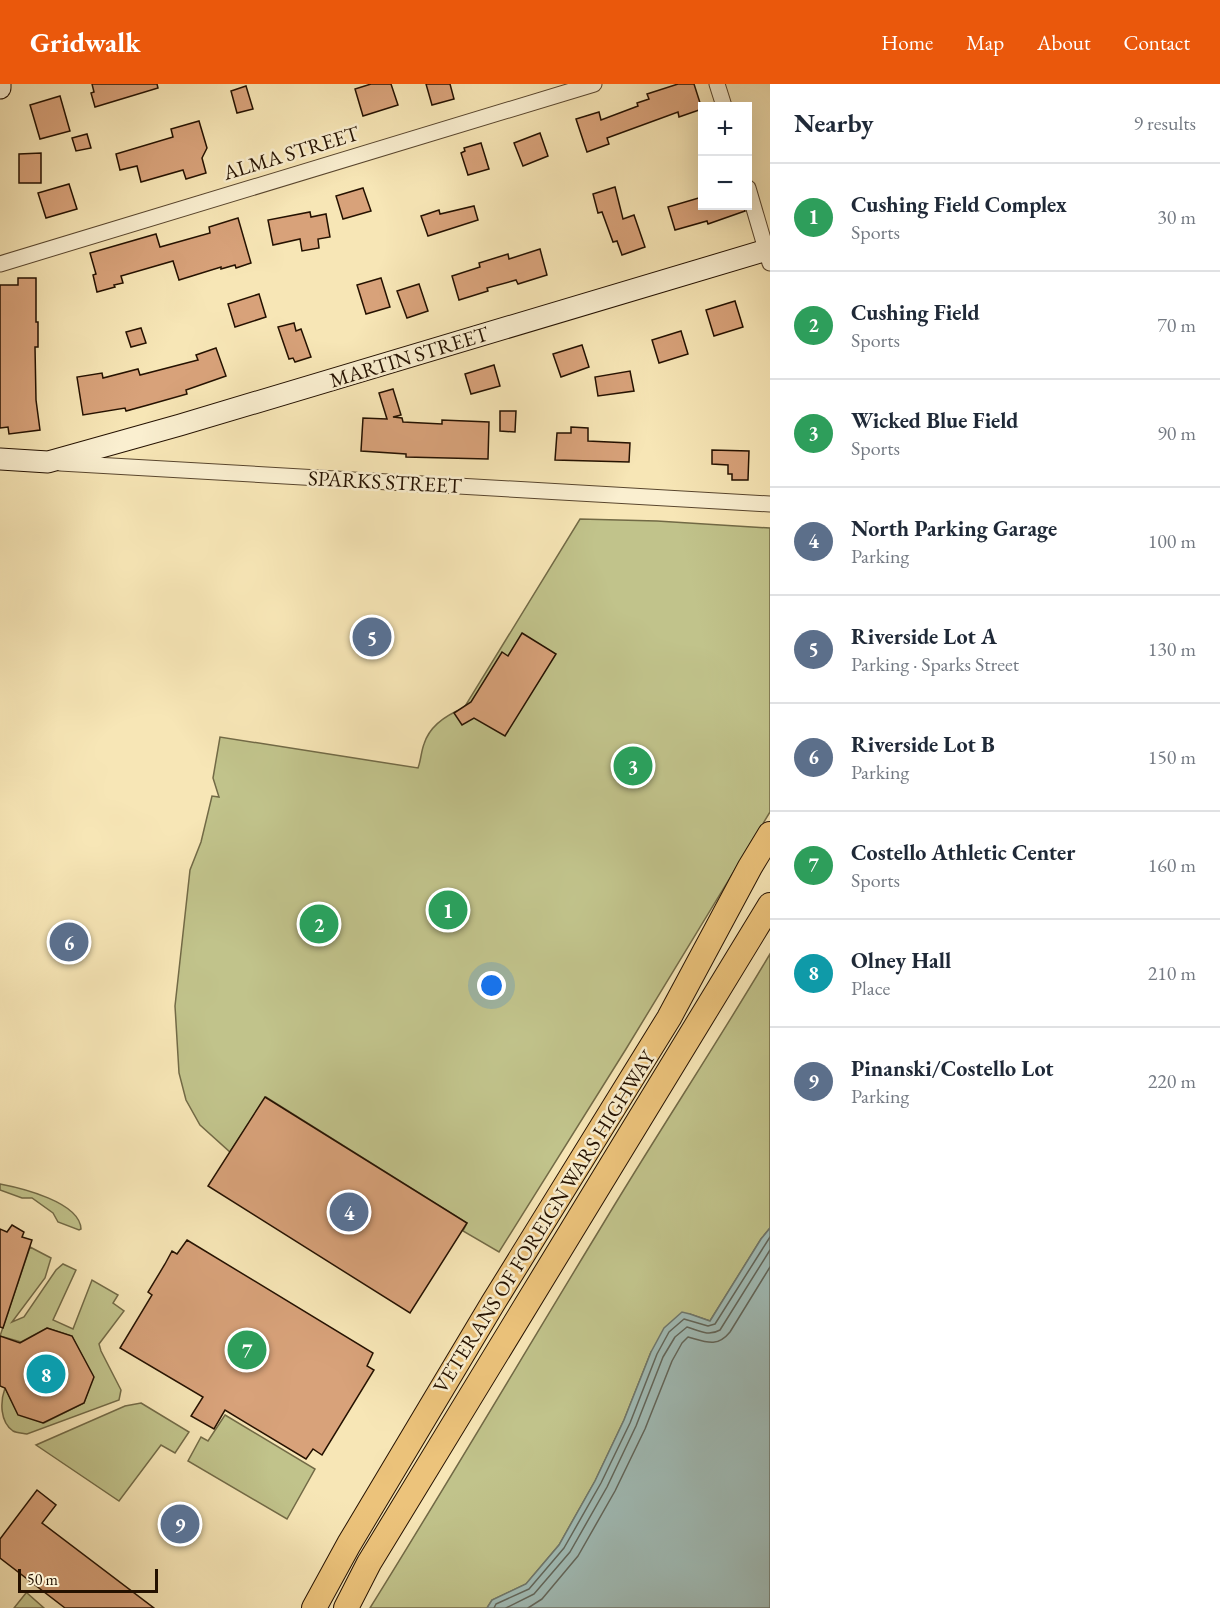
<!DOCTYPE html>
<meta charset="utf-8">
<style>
:root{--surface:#fff;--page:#f6f6f7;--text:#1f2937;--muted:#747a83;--line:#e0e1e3;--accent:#ea580c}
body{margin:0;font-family:"EB Garamond",serif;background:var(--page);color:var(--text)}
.controls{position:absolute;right:18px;top:18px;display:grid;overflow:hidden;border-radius:0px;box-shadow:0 6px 24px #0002}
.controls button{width:54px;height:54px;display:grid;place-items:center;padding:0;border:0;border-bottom:2px solid var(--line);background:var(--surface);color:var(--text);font:30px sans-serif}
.scale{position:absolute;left:18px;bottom:15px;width:140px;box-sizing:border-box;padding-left:6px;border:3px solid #241100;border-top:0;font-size:16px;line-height:21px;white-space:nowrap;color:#241100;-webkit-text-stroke:4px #faefd0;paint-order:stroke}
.you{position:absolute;left:492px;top:902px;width:21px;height:21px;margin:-15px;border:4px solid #fff;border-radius:50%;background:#1a73e8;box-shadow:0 0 0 9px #1a73e833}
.badge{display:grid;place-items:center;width:39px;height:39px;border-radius:50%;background:var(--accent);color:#fff;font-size:20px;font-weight:700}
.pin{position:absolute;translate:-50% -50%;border:3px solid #fff;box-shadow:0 2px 6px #0006}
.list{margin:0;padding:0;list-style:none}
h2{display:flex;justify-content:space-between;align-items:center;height:78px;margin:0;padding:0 24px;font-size:26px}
h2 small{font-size:20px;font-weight:400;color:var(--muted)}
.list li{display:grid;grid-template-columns:39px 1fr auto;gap:18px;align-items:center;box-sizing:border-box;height:108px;padding:0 24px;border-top:2px solid var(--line)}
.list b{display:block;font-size:22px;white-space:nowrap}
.list p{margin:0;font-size:20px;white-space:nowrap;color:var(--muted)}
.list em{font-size:20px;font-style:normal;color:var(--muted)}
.map{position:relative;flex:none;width:770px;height:1524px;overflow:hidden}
header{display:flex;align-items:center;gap:36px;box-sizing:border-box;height:84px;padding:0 30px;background:var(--accent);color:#fff}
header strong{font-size:28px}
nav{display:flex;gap:33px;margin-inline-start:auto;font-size:21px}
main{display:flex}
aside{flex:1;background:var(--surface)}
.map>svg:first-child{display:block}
</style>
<header>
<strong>Gridwalk</strong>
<nav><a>Home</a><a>Map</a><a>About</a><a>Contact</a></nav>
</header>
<main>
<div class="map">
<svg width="770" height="1524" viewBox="0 0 770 1524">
<rect width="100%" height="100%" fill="#f7e6b6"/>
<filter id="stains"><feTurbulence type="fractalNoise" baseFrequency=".00333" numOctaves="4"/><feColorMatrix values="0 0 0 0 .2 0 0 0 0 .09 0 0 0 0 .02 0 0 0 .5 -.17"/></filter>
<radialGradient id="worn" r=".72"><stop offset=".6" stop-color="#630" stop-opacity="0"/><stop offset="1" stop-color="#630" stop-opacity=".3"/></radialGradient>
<!-- green -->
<g fill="#c1c38b" stroke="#726a46" stroke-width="1.5">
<path d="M580,435L657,437L770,444V728L626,965L499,1168L463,1147L467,1139L266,1013L230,1068L200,1041L186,1016L179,989L175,922L190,786L201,758L212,712L219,713L213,694L220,653L418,684C421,676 421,668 424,660C430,641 446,631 464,624Z"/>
<path d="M770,870V1144L761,1155L710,1237L690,1230L651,1268L624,1336L595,1397L559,1461L526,1500L492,1516L487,1524H370C449,1397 525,1268 603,1140C657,1050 716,961 770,870Z"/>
<path d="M0,1100C21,1104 80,1118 81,1145L79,1146L58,1138L53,1129L32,1114H22L0,1106Z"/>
<path d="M30,1163L51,1174L45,1194L12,1238L24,1233L56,1186L63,1180L76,1186L53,1236L73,1245L92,1196L118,1211L113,1219L124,1227L99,1260L101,1267L121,1306L119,1316L27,1350C23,1349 17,1349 13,1347C0,1338 0,1318 5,1304L18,1330L44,1339L84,1319L93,1293L72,1252L47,1244L21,1258L0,1252Z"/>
<polygon points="141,1319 189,1348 175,1369 161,1361 119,1417 36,1361 125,1322"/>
<polygon points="225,1331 315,1385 287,1435 188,1377 201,1353 208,1357"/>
<polygon points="26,1509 27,1509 44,1524 14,1524"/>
</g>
<!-- water -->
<polygon fill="#a1bdb8" stroke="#6f786e" stroke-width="1.5" points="770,1144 770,1524 487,1524 492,1516 526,1500 559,1461 595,1397 624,1336 651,1268 664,1244 682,1228 690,1230 710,1237 761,1155"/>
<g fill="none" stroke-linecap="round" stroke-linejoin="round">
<!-- shore -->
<g stroke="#62675c" stroke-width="1.5">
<polyline points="494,1524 496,1520 529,1505 564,1464 601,1399 630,1339 657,1270 669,1248 684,1235 708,1242 715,1240 770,1153"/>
<path d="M506,1524L534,1510L570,1468L607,1403L636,1342L663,1273L675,1253L687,1243C698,1246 708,1253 720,1246L770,1166"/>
<path d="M528,1524L542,1515L578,1472L615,1407L645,1345L672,1277L682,1259L688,1253C706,1258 717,1264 730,1248L770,1183"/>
</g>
</g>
<!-- building -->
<g fill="#d8a27a" stroke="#241100" stroke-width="1.5">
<polygon points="92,0 157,0 158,4 95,23 91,9 94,8"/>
<polygon points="371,0 391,0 398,21 363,32 355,5"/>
<polygon points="426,0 450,0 454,15 432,21"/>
<polygon points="678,0 694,0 702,25 679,33 678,28 607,54 609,60 587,68 576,35 599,28 601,36 638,22 637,19 649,15 647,10"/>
<polygon points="246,2 253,25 237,29 231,7"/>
<polygon points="60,12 70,47 40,55 30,21"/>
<polygon points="199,37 207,64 202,74 206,89 186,95 183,86 141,98 137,82 120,86 116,70 173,53 171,45"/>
<polygon points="540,49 548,72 523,82 514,59"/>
<polygon points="87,50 91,64 76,67 72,54"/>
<polygon points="481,59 489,85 468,91 461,69 465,67 464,64"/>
<polygon points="41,69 41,99 19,99 19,70"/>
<polygon points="69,100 77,125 46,134 38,109"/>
<polygon points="615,103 623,135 634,131 645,163 622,171 617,157 613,158 602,128 598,129 593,110"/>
<polygon points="363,104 371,127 343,135 336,112"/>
<polygon points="702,113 702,122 743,122 745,127 708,140 707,137 675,146 668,123"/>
<polygon points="474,122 478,136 428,152 421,132 439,126 440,130"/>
<polygon points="310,128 311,133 326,130 330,153 318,155 319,164 302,167 300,155 273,161 268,136"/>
<polygon points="238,134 251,179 236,184 235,181 221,185 221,183 179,196 173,177 121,192 123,199 114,201 115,203 97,208 93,191 96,190 90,169 156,150 160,163 210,149 209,143"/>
<polygon points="540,165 547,191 518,200 516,196 487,204 488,207 459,216 452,192 480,183 479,179 508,170 509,175"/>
<polygon points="18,194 36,194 36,238 38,238 38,263 35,263 36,316 40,346 9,350 8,343 0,344 0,201 18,201"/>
<polygon points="381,194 390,223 366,230 357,201"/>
<polygon points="419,200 428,227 407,234 397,207"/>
<polygon points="259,210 266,233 235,243 228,220"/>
<polygon points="735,217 743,243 714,252 706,226"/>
<polygon points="294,239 296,247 301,245 311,273 295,278 293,274 289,275 278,243"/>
<polygon points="141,244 146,259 131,263 126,248"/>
<polygon points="681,247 688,270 659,279 652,256"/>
<polygon points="582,261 589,283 561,293 553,270"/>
<polygon points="216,264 226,292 186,306 187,310 148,321 126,327 125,324 83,331 77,293 102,289 103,294 138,285 140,291 198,276 196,271"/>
<polygon points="494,281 500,302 471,310 465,290"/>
<polygon points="630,287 634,307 598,312 595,293"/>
<polygon points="393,305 401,331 393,333 402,334 403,338 442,340 442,336 489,338 488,375 406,373 406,370 361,367 363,334 387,335 379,309"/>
<polygon points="500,327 516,327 515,348 500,347"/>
<polygon points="571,343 588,344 588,357 630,359 629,378 555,376 557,349 571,349"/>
<polygon points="712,366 749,367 748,396 732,396 732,390 728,390 728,381 712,380"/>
<polygon points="522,549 556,570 505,652 474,634 462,641 454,629 471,618 502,568 508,572"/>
<polygon points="265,1013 467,1139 410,1229 208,1102"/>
<polygon points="12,1141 24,1148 22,1153 32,1156 3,1244 0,1243 0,1145 7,1148"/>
<polygon points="187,1156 373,1269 367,1282 374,1286 322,1371 313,1365 306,1375 225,1326 214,1345 191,1332 203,1313 120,1264 152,1211 148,1208 165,1180 172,1167 177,1170"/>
<polygon points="47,1244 72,1252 94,1293 84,1319 43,1339 18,1331 5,1304 0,1302 0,1252 20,1259"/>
<polygon points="37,1406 56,1421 42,1439 154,1524 65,1524 0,1474 0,1455"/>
</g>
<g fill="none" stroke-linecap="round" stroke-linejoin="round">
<!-- street casing -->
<g stroke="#59462e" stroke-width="17">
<g id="street">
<polyline points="717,0 724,22"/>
<polyline points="748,104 770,179"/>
<polyline points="0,180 594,0"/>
<polyline points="60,379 770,420"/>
</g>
</g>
<!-- secondary casing -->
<g stroke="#241100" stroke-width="23">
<g id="secondary">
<polyline points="0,4 0,0"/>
<polyline points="0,375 48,378 180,341 770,165"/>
</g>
</g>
<!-- primary casing -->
<g stroke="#241100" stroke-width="26">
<g id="primary">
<polyline points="314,1524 349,1460 493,1219 669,934 750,783 770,750"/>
<polyline points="346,1524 369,1479 770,821"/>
</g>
</g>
<!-- street -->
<use href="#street" stroke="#faefd0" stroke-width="15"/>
<!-- secondary -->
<use href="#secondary" stroke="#faefd0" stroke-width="21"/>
<!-- primary -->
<use href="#primary" stroke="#ecc37b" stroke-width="24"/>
</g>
<g text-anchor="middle" stroke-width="5" stroke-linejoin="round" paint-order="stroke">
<!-- street labels -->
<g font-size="21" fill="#241100" stroke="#faefd0">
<text transform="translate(291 69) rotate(-17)" y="7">ALMA STREET</text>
<text transform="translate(409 273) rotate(-17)" y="7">MARTIN STREET</text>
<text transform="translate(385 398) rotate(3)" y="7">SPARKS STREET</text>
<text transform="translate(544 1138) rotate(-58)" y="7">VETERANS OF FOREIGN WARS HIGHWAY</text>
</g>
</g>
<rect width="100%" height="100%" filter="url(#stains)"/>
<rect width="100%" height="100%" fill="url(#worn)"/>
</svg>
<div class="controls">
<button>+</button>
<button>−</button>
</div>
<div class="scale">50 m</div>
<div class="you"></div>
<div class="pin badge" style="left:448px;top:826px;background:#2e9e5b">1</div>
<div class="pin badge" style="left:319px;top:840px;background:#2e9e5b">2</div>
<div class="pin badge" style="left:633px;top:682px;background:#2e9e5b">3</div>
<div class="pin badge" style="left:349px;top:1128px;background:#5c6f8a">4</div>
<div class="pin badge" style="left:372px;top:553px;background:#5c6f8a">5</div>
<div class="pin badge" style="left:69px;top:858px;background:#5c6f8a">6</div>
<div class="pin badge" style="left:247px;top:1266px;background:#2e9e5b">7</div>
<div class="pin badge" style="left:46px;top:1290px;background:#0f9aa8">8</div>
<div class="pin badge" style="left:180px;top:1440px;background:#5c6f8a">9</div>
</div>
<aside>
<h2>Nearby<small>9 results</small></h2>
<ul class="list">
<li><span class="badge" style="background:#2e9e5b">1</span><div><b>Cushing Field Complex</b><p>Sports</p></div><em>30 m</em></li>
<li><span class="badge" style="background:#2e9e5b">2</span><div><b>Cushing Field</b><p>Sports</p></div><em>70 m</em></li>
<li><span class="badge" style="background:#2e9e5b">3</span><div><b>Wicked Blue Field</b><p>Sports</p></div><em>90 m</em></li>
<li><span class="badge" style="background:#5c6f8a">4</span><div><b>North Parking Garage</b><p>Parking</p></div><em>100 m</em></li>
<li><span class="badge" style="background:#5c6f8a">5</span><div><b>Riverside Lot A</b><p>Parking · Sparks Street</p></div><em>130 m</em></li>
<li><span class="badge" style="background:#5c6f8a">6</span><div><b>Riverside Lot B</b><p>Parking</p></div><em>150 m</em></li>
<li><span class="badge" style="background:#2e9e5b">7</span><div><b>Costello Athletic Center</b><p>Sports</p></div><em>160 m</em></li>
<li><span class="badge" style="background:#0f9aa8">8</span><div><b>Olney Hall</b><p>Place</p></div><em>210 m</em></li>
<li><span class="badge" style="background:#5c6f8a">9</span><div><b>Pinanski/Costello Lot</b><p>Parking</p></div><em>220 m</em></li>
</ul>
</aside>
</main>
